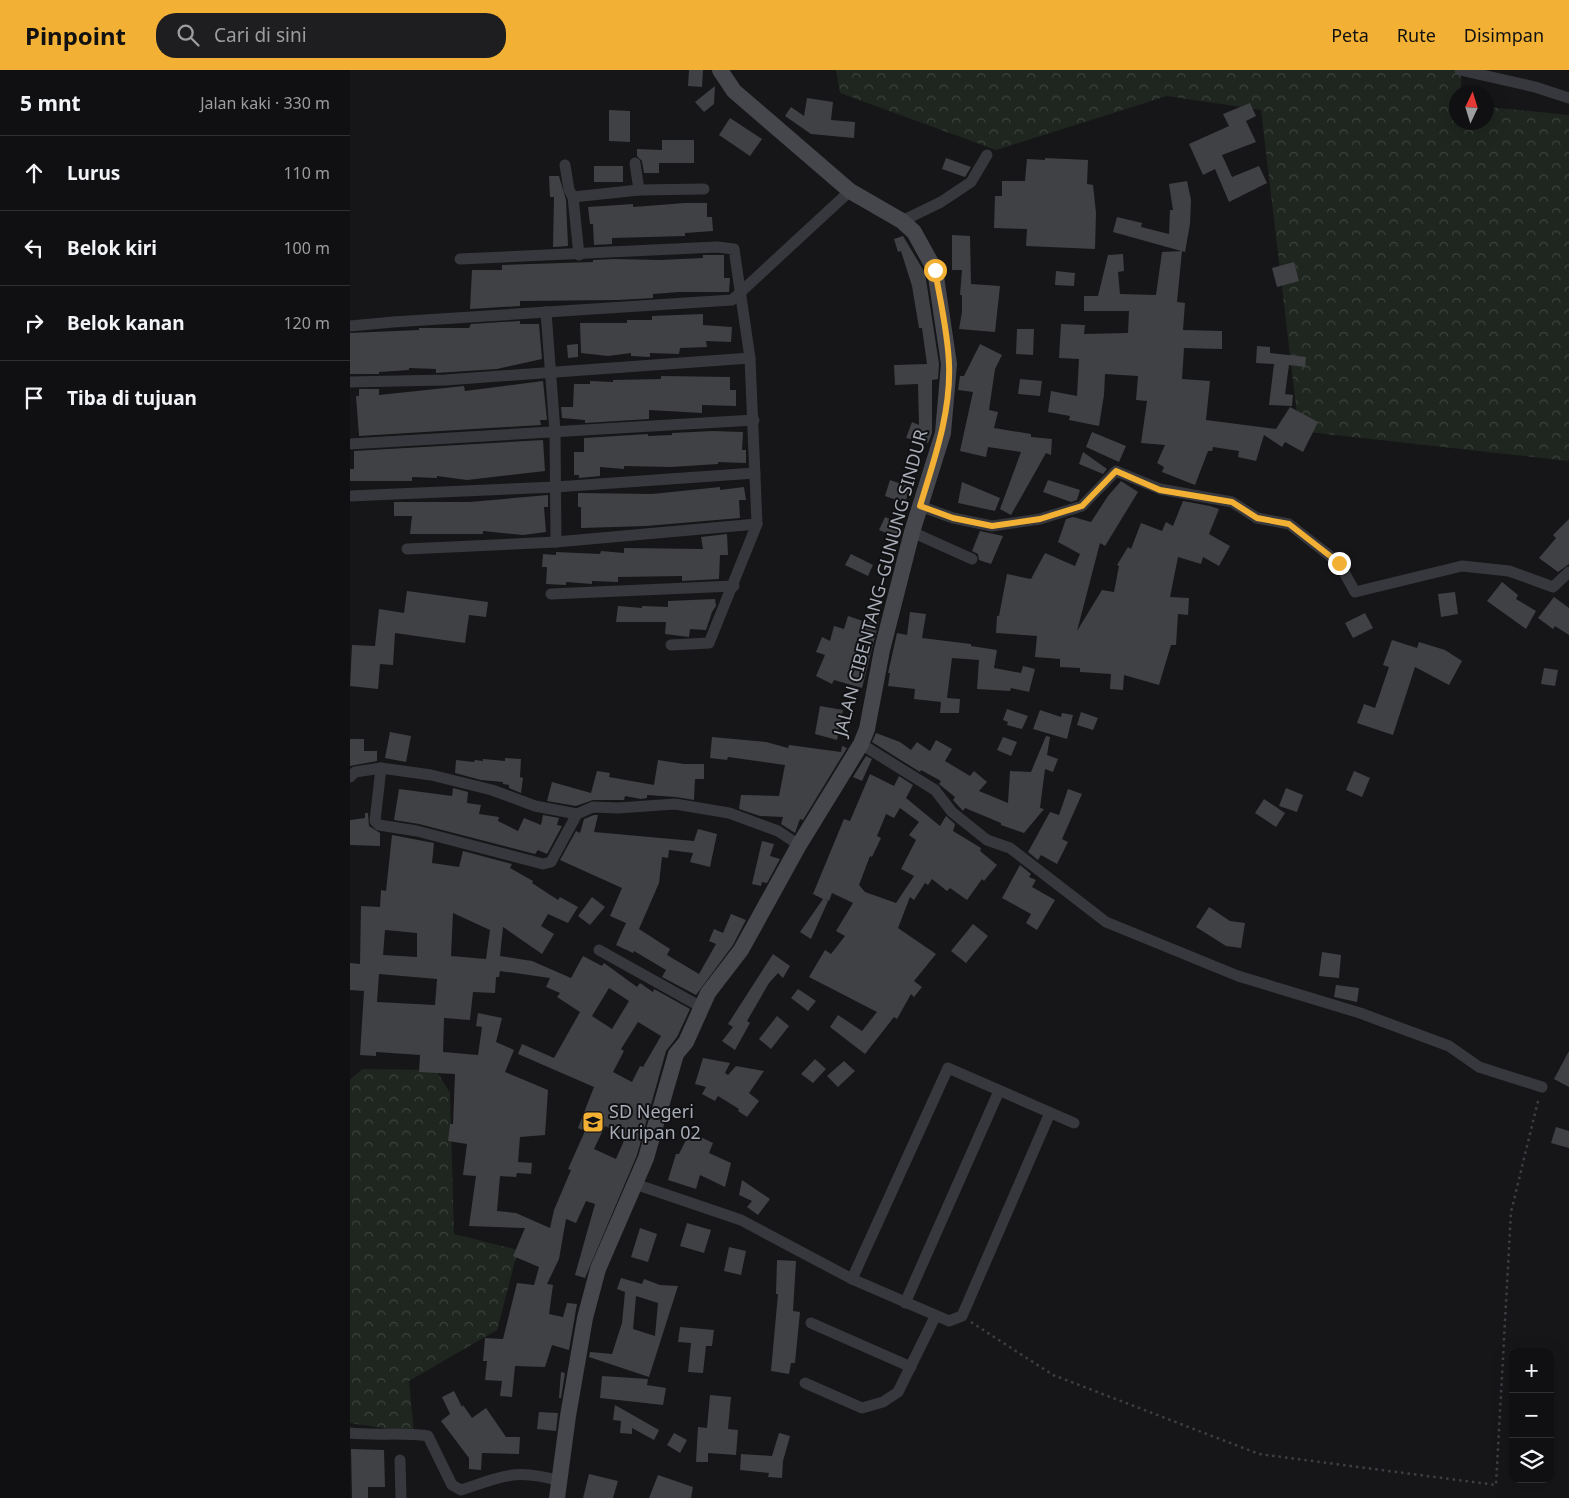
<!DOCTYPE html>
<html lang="id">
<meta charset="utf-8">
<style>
:root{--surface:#101012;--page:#1e1e20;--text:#f1f3f6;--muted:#9c9d9f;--line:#303032;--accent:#f2b134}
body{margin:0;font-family:"Noto Sans",sans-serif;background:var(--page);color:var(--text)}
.controls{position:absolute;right:15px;bottom:15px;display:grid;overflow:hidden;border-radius:10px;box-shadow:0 5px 20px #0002}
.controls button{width:45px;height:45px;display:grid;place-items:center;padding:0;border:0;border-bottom:1px solid var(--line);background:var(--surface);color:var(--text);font:25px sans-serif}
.compass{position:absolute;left:1099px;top:15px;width:45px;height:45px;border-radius:50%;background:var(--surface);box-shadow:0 5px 20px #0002;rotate:4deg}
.stop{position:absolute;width:15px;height:15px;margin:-11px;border:4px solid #f2b134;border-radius:50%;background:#fff}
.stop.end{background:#f2b134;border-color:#fff;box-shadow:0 1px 5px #0008}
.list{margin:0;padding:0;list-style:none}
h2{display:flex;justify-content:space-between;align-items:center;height:65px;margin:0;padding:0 20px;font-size:21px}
h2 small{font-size:16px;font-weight:400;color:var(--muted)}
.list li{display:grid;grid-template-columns:32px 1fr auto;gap:15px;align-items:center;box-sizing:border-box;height:75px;padding:0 20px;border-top:1px solid var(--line)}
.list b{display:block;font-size:19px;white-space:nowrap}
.list em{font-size:16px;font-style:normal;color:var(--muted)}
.icon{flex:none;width:28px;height:28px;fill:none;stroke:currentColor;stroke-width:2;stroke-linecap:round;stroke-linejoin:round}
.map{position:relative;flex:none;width:1219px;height:1428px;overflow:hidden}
header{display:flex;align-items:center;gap:30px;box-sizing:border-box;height:70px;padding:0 25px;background:var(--accent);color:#111}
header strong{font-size:24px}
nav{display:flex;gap:28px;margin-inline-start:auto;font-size:18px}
.search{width:350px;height:45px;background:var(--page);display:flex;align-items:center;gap:12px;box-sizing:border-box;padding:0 18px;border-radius:20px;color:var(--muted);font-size:19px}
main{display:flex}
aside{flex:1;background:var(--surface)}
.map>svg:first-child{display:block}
</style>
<header>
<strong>Pinpoint</strong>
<div class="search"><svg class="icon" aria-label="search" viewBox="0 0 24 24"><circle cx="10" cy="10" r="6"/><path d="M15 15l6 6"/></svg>Cari di sini</div>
<nav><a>Peta</a><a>Rute</a><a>Disimpan</a></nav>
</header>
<main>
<aside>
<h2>5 mnt<small>Jalan kaki · 330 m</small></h2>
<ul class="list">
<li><svg class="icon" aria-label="ahead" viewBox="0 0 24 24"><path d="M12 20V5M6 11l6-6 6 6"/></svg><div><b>Lurus</b></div><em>110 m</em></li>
<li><svg class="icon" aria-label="left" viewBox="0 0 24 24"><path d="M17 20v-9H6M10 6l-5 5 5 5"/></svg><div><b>Belok kiri</b></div><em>100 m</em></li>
<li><svg class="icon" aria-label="right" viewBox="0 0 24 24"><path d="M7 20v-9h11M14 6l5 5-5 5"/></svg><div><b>Belok kanan</b></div><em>120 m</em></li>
<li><svg class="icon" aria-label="arrive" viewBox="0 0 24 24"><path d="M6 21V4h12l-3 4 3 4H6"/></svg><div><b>Tiba di tujuan</b></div></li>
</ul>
</aside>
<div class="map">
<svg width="1219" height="1428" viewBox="0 0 1219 1428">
<defs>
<pattern id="forest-crowns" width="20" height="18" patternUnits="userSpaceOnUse" patternTransform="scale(1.25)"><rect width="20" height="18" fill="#1e261f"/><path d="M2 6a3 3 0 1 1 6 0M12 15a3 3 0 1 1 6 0" fill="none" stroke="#3c433d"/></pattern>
</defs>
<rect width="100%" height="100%" fill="#161618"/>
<!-- forest -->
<g fill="url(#forest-crowns)">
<polygon points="486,0 1111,0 1111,22 1106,22 1106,52 1136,52 1137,37 1219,45 1219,391 949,361 911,40 817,26 646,80 490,23"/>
<polygon points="12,999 86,1000 100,1023 104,1164 168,1180 147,1260 59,1311 64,1363 0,1353 0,1010"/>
</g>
<!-- building -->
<g fill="#404145" fill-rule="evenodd">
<polygon points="339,0 353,0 352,17 338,16"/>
<polygon points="365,16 364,34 354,42 345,32"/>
<polygon points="457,28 483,32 481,50 505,52 504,68 461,64 435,46 441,37 454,46"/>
<polygon points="900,33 906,46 896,51 906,72 872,85 882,107 909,96 917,113 879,132 865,99 853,105 839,74 879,56 873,44"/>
<polygon points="259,40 280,41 280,72 259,71"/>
<polygon points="380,48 412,69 400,86 369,65"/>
<polygon points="312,70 344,70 344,93 309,93 309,103 294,103 292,91 287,86 287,79 312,80"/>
<polygon points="596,88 621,97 615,107 592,99"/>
<polygon points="695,88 738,90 737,114 743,115 746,143 745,179 676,176 677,159 644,158 645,126 652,126 652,111 675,111 677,89 695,90"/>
<rect x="244" y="96" width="29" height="16"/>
<polygon points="199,106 209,106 216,130 218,176 203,177 204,127 200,127"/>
<polygon points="837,111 841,130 840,154 835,182 763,162 767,147 792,153 791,157 819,164 820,140 823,140 819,114"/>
<polygon points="335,133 357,133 357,147 362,147 363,161 335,163 335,166 262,168 262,174 244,175 243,154 240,154 238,137 283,134 283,137"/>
<polygon points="602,165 620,166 621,214 650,216 645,262 609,259 612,242 612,225 610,225 612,200 602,200"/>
<polygon points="553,166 575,203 589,294 588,309 582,310 582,363 578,373 556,368 562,352 569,355 568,314 545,315 544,295 577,294 572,258 569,258 562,216 551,181 548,182 544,169"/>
<polygon points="832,181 827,232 835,233 833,260 872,261 872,279 834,278 832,309 860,311 856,350 926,359 940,337 968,352 953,382 935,372 932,377 914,365 906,391 888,387 889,381 863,377 862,381 858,381 845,415 812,402 814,397 807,393 815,375 791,373 797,331 786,330 788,306 755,304 754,325 749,356 719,350 720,346 698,342 701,321 727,326 729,289 709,288 711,254 735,255 734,264 778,263 779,241 734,241 734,226 748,226 758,185 773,184 774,201 768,202 770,224 806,225 812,182"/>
<polygon points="353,185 374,185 374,208 380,208 379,222 329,222 303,224 303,228 268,230 170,231 170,236 120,239 122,200 152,200 152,195 243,192 243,190 264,189 310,190 353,188"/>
<polygon points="944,192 949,211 927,217 922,198"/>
<polygon points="706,201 725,203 724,216 705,215"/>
<polygon points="353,244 353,255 382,257 381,272 356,271 357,277 330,278 329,284 300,283 300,287 281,286 281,283 258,286 231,283 230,253 277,253 277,250 302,250 302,246"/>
<polygon points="170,251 170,254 189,254 192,289 147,299 86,303 86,299 59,298 59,300 29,302 29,304 0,304 0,263 69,260 69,258 119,258 121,254"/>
<polygon points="667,259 684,259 683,285 666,284"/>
<polygon points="228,274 228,287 218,288 217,275"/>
<polygon points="630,274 652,285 645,299 639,340 648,342 644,358 681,364 681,367 702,369 701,385 696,383 661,445 650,439 671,382 638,377 636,387 610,381 623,322 608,320 610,306 614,306"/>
<polygon points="907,276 920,277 920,283 956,287 955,297 939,295 935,324 943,325 942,336 919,335 924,294 906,293"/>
<polygon points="311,306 380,307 380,320 386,320 386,336 352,335 352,343 299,340 299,349 235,353 235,350 212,348 211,337 223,337 224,314 240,314 240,311 263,312 263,310 311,309"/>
<polygon points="670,309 692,311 690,326 668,324"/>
<polygon points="193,311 197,350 190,350 191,355 9,366 6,326 9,326 9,319 29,319 29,325 114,316 115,321"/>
<polygon points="363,361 393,362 392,380 396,380 396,393 368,392 368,394 321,397 274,396 274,399 250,397 250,406 229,408 229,405 224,405 224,382 234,382 234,368 298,364 298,366 322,365 322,363"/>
<polygon points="742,362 776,376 769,392 736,377"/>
<polygon points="193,370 195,401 117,410 87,406 87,408 62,407 62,411 0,411 0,399 4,399 4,381"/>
<polygon points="733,382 757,399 753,404 729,394"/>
<polygon points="540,410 560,417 555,433 535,426"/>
<polygon points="698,410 730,420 727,430 721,432 693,422"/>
<polygon points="771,411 788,422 755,476 750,473 727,561 752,520 764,522 769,496 767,495 778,477 781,479 791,453 812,461 816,452 823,456 833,431 860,436 869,439 859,464 880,476 869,496 853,487 851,494 828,487 820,527 839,528 838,545 828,544 826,575 821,575 809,615 774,605 773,620 760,619 761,604 730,602 730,598 710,597 710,589 685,587 687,566 646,563 647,546 649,546 657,504 681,509 695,483 725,496 730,484 708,472 716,449 723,447 741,452 758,426"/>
<polygon points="612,412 650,428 645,441 608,433"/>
<polygon points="370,417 370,420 394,417 396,430 389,430 390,448 296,456 231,458 231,437 228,437 228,423 302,424"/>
<polygon points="198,425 198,437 194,437 196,462 173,465 133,461 133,464 60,464 62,446 44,446 44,432 120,432"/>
<polygon points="535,447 551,454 546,467 529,460"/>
<polygon points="1219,449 1219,494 1208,502 1189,488 1206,468 1203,465"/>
<polygon points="630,461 653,466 641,494 629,490 628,484 622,481"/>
<polygon points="377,464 378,485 370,485 369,509 332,511 332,506 268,507 268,512 242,511 242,514 216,512 216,515 196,514 197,497 192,497 193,484 206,485 206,482 250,484 251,481 274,483 274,478 353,479 351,467"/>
<polygon points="501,484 523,495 518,506 495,495"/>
<polygon points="1152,512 1168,525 1166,529 1186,541 1176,559 1137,531"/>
<polygon points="57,521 138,532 136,547 119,545 115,573 45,563 43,595 30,594 28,619 0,616 2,575 25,576 29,539 54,543"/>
<polygon points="1105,522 1108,544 1091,547 1088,524"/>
<polygon points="1204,527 1219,538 1219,565 1205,556 1203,559 1188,548"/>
<polygon points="365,529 366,536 362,542 356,560 340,559 339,567 315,564 316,552 266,552 268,536 292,538 292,536 318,537 318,531"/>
<polygon points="560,542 576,544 572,568 621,574 621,576 647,580 644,598 671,603 673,596 685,599 679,622 661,618 660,621 627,619 629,590 602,588 597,628 610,629 609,643 590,643 591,632 564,629 565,619 538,616 540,603 538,603 547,563 557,565"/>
<polygon points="1015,543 1023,558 1003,568 995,553"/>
<polygon points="498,546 519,553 521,549 529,551 512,618 484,610 482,614 466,606 475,585 466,582 472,567 480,571 484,556 494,559"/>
<polygon points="1042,570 1067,578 1069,572 1095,580 1112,591 1099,615 1065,597 1043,665 1007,653 1014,634 1025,638 1039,597 1033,595"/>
<polygon points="1194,598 1208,600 1205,616 1191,614"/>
<polygon points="470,636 493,640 487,670 465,664"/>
<polygon points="657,639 678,646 672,659 657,655 658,652 653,650"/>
<polygon points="690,640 711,647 712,643 723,645 717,669 683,659"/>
<polygon points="731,642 748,648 743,660 727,655"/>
<polygon points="40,662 61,666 56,692 35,688"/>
<polygon points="526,663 550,672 561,680 567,672 580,681 586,670 602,679 595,691 620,706 624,701 637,712 629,721 658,733 660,701 681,702 696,666 700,667 697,685 708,689 703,702 695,699 690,738 694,739 674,763 651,755 651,753 615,738 613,741 603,730 605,727 589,714 591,711 571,700 570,702 522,672"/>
<polygon points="362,667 416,672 438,678 439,675 491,682 492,676 497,678 453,750 450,749 445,763 431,754 433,747 410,746 389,739 391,725 429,726 435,695 378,687 377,690 360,688"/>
<polygon points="653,667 667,672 661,686 647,680"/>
<polygon points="0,669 14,669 14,681 27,681 27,691 0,696"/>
<polygon points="516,686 522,689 512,711 503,707"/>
<polygon points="155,688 171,689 170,707 173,708 171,723 159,718 159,715 153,714 153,712 131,710 105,703 106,690 124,692 125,690 133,691 133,689 155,691"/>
<polygon points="308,690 334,694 354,694 354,709 345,709 344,730 326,727 297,725 297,728 291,729 275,726 274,730 243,730 226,736 197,731 202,712 241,723 247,701 260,703 259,707 304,715"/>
<polygon points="1004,701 1020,708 1012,727 996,720"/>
<path d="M520,704L544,716L549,706L563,715L556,728L590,756L596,746L605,754L603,761L631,778L630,781L647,795L634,811L632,809L617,830L600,818L597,821L582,809L578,815L575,813L564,830L560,827L548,858L586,884L564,911L572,917L564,927L561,924L547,949L544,947L515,984L480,957L488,945L512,961L527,942L459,907L475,880L481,884L495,866L486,861L503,833L482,823L479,831L475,829L478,831L461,869L450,862L473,829L463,824L494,749L500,751ZM550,738L569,752L559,765L566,770L551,799L564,806L546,833L515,822L509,815L520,786L522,787L531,768L527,766L536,744L544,748Z"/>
<polygon points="103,718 118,722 117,733 131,735 129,744 149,747 148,751 168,761 174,748 191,755 193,745 209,748 207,755 212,756 197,784 188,780 185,784 69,754 44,750 49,719 102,726"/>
<polygon points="936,718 953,725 947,742 929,736"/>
<polygon points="718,719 732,724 712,769 718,772 707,794 691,785 688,790 678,782 700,742 709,745"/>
<polygon points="914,729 935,743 926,757 905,743"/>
<polygon points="15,743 18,743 19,756 30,763 30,776 0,775 0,750 15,748"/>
<polygon points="244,745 248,745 244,762 344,771 348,759 367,764 360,797 340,792 343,783 319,780 318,788 312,787 309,813 289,859 320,879 317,885 349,904 366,874 359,871 364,859 373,863 381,844 396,850 383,875 346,925 312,907 316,900 284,881 283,883 266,875 276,853 260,846 272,818 210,790 226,761 230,763 234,749"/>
<path d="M42,765L84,773L82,793L109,797L113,781L162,794L160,798L183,811L182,813L208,830L210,827L228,837L218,853L198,844L191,856L204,864L192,884L153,857L150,886L182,891L221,908L233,886L252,896L254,893L287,917L290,913L303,922L304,919L340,939L327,967L316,981L287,1085L235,1208L225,1205L245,1134L236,1131L226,1153L216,1149L209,1189L197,1214L203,1215L199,1244L213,1247L217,1233L227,1234L219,1280L202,1275L195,1297L165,1296L162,1327L150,1326L152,1311L135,1310L137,1291H133L135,1268L153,1269L167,1213L184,1215L189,1197L163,1186L175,1158L119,1156L126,1106L113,1105L117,1074L98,1071L100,1054H103L105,1004L69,1002L70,985L26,982V986L10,985L14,921L0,920V893L10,894L11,836L30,837L31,820L36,821ZM103,843L140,860L136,889L101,886ZM35,860L67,863V887L33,885ZM150,901L200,908L196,917L210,923L207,927L230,942L204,988L172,974L168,984L244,1017L228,1058L235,1061L218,1099L221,1100L204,1140L200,1158L166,1143L147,1141L150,1106L166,1107L167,1103L181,1104L182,1093L168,1092L170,1067L195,1065L198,1020L155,1002L164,980L146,972L152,948L128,943L126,956L132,957L128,985L93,982L94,948L120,950L123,922L145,923L146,907H149ZM29,904L87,909L85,935L27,932ZM259,918L279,931L262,959L242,946ZM288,952L311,966L293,997L290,996L282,1012L263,1002L274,981L271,979ZM255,1056L276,1066L266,1089L244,1079Z"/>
<polygon points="412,771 424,774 420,786 430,789 417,813 412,812 411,816 402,814"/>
<polygon points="670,795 681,804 679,807 686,810 682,817 705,830 687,860 676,853 681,844 652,828"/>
<polygon points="242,827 255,837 240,855 228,846"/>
<polygon points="859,837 880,851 895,853 891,878 876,876 846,857"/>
<polygon points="623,854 638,866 616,893 601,881"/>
<polygon points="972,882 991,885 989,908 969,906"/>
<polygon points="423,884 440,896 433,908 428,903 419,913 397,951 400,953 385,980 372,971 383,957 378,954"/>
<polygon points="986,915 1009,918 1007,932 984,927"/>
<polygon points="448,919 466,931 458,941 441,928"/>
<polygon points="427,946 439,956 421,979 409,969"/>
<polygon points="1219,981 1219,1017 1204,1009"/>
<polygon points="353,988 380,993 375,1003 378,1005 386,996 414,1001 399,1023 409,1031 397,1047 388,1041 389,1039 368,1026 365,1031 352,1024 356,1017 345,1014"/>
<polygon points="465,989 476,999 463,1013 451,1004"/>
<polygon points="494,991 505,1001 488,1017 477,1006"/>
<polygon points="1206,1057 1219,1061 1219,1078 1201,1073"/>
<polygon points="340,1062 363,1073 359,1083 381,1093 375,1117 350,1105 346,1119 318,1110 326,1084 329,1084"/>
<polygon points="392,1110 420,1129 408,1145 397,1137 402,1131 389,1125"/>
<polygon points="337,1153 361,1160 354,1183 330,1176"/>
<polygon points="290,1158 307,1164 298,1192 281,1187"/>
<polygon points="379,1177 396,1181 391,1205 374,1201"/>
<polygon points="427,1190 446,1191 443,1241 450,1242 445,1293 441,1293 439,1304 421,1301 428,1224 426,1224"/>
<path d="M271,1208L292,1214L294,1209L310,1215L328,1216L299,1307L239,1287L240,1282L262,1284L272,1253L275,1222L267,1219ZM286,1226L308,1233L305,1266L283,1259Z"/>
<polygon points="330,1257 364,1260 362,1276 356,1276 353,1303 338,1302 341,1273 328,1272"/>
<polygon points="211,1302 215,1303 211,1328 209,1328"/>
<polygon points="252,1306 298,1309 297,1315 316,1318 313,1335 250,1328"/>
<polygon points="104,1321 112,1337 113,1335 122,1348 136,1338 156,1367 170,1367 169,1384 132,1383 131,1400 119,1399 119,1388 91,1351 100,1344 92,1327"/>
<polygon points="360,1325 381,1327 378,1359 388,1360 386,1385 358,1383 358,1392 346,1392 348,1357 357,1358"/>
<polygon points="265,1335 309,1360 304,1370 282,1358 282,1364 270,1363 271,1351 263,1350"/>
<polygon points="189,1342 208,1343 206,1361 187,1359"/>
<polygon points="324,1363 337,1370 330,1383 317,1375"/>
<polygon points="429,1363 440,1366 433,1391 432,1408 418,1407 419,1403 390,1400 391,1384 422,1386"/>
<polygon points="1,1379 34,1380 35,1417 18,1417 18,1428 2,1428"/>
<polygon points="239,1404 268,1411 263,1428 233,1428"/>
<polygon points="308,1405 343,1417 341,1428 299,1428"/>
</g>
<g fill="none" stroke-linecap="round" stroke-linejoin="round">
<!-- path -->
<polyline stroke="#3d3f44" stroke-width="2.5" stroke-dasharray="2.5 4" stroke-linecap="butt" points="621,1252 703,1305 909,1384 1146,1415 1161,1142 1189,1027"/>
<!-- street -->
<g stroke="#37383d" stroke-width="11">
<polyline points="1110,0 1185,17 1219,28"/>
<polyline points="285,93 289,120"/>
<polyline points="215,95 219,120 223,127"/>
<polyline points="552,151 591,132 621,112 637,85"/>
<polyline points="229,185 223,127 289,120 354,119"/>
<polyline points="110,189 367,177 384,179 400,288 407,454 359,573 321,575"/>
<polyline points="196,242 205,362 206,472"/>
<polyline points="0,256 43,252 382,230 500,121"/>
<polyline points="0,312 95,310 400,288"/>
<polyline points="0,374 404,350"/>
<polyline points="0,426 206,417 405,403"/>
<polyline points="570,436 603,448 642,456 690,449 732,436 766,401 810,419 882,432 907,448 939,454 989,493 1005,522 1112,496 1159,501 1203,517 1219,502"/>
<polyline points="562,462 622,489"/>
<polyline points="57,479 206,472 407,454"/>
<polyline points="201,524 384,516"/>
<polyline points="511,674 585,720 602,742 637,770 660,778 756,852 888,906 1010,943 1099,976 1129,997 1192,1017"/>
<polyline points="31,698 25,751 29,755 67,761 193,794 201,792 227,744"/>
<polyline points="0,707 5,702 31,698 81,705 142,720 185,736 227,744 243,737 268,738 325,734 379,743 428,761 449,775"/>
<polyline points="249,880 353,938"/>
<polyline points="285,1114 391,1150 502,1209 599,1251 612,1246 700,1043"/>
<polyline points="502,1209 598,998 724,1053"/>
<polyline points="555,1233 649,1021"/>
<polyline points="461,1253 561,1297"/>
<polyline points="455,1313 512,1338 533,1332 548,1322 585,1247"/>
<path d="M0,1363C26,1366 52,1362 78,1366L102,1415L111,1420C154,1406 165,1398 210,1411"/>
<polyline points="50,1390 51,1428"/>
</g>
<!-- secondary -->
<polyline stroke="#45474d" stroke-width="16" points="207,1428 218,1346 235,1248 248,1199 296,1088 326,984 336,972 358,923 391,880 449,775 511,674 517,659 532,580 562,462 593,363 599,294 585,200 564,162 552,151 500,121 384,21 370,0"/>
</g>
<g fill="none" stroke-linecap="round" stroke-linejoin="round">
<!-- route -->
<path stroke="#f2b134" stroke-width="6" d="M585,200C590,230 598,263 599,294C601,343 584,390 570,436L603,448L642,456L690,449L732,436L766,401L810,420L882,432L907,448L939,454L989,493"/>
</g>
<!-- icons -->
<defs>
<g id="school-square" transform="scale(1.125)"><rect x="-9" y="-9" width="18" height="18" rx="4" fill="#f2b134" stroke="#111113"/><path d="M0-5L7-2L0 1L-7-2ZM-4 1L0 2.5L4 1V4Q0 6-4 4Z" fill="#111"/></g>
</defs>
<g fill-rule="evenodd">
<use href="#school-square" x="243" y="1052"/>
</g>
<g text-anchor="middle" stroke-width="4" stroke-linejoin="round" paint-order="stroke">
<!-- street labels -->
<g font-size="18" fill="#a8adb8" stroke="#111113">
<text transform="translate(531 513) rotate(-75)" y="6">JALAN CIBENTANG–GUNUNG SINDUR</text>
</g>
<!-- poi labels -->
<g font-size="18" fill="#a8adb8" stroke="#111113" text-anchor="start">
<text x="259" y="1048">SD Negeri<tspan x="259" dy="21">Kuripan 02</tspan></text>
</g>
</g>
</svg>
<div class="controls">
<button>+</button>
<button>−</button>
<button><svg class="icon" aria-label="layers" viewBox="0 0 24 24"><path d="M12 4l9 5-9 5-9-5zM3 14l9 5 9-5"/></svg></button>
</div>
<svg class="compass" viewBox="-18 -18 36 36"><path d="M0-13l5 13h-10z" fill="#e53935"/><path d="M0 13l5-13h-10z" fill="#9c9d9f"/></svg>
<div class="stop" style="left:585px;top:200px"></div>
<div class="stop end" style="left:989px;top:493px"></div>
</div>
</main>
